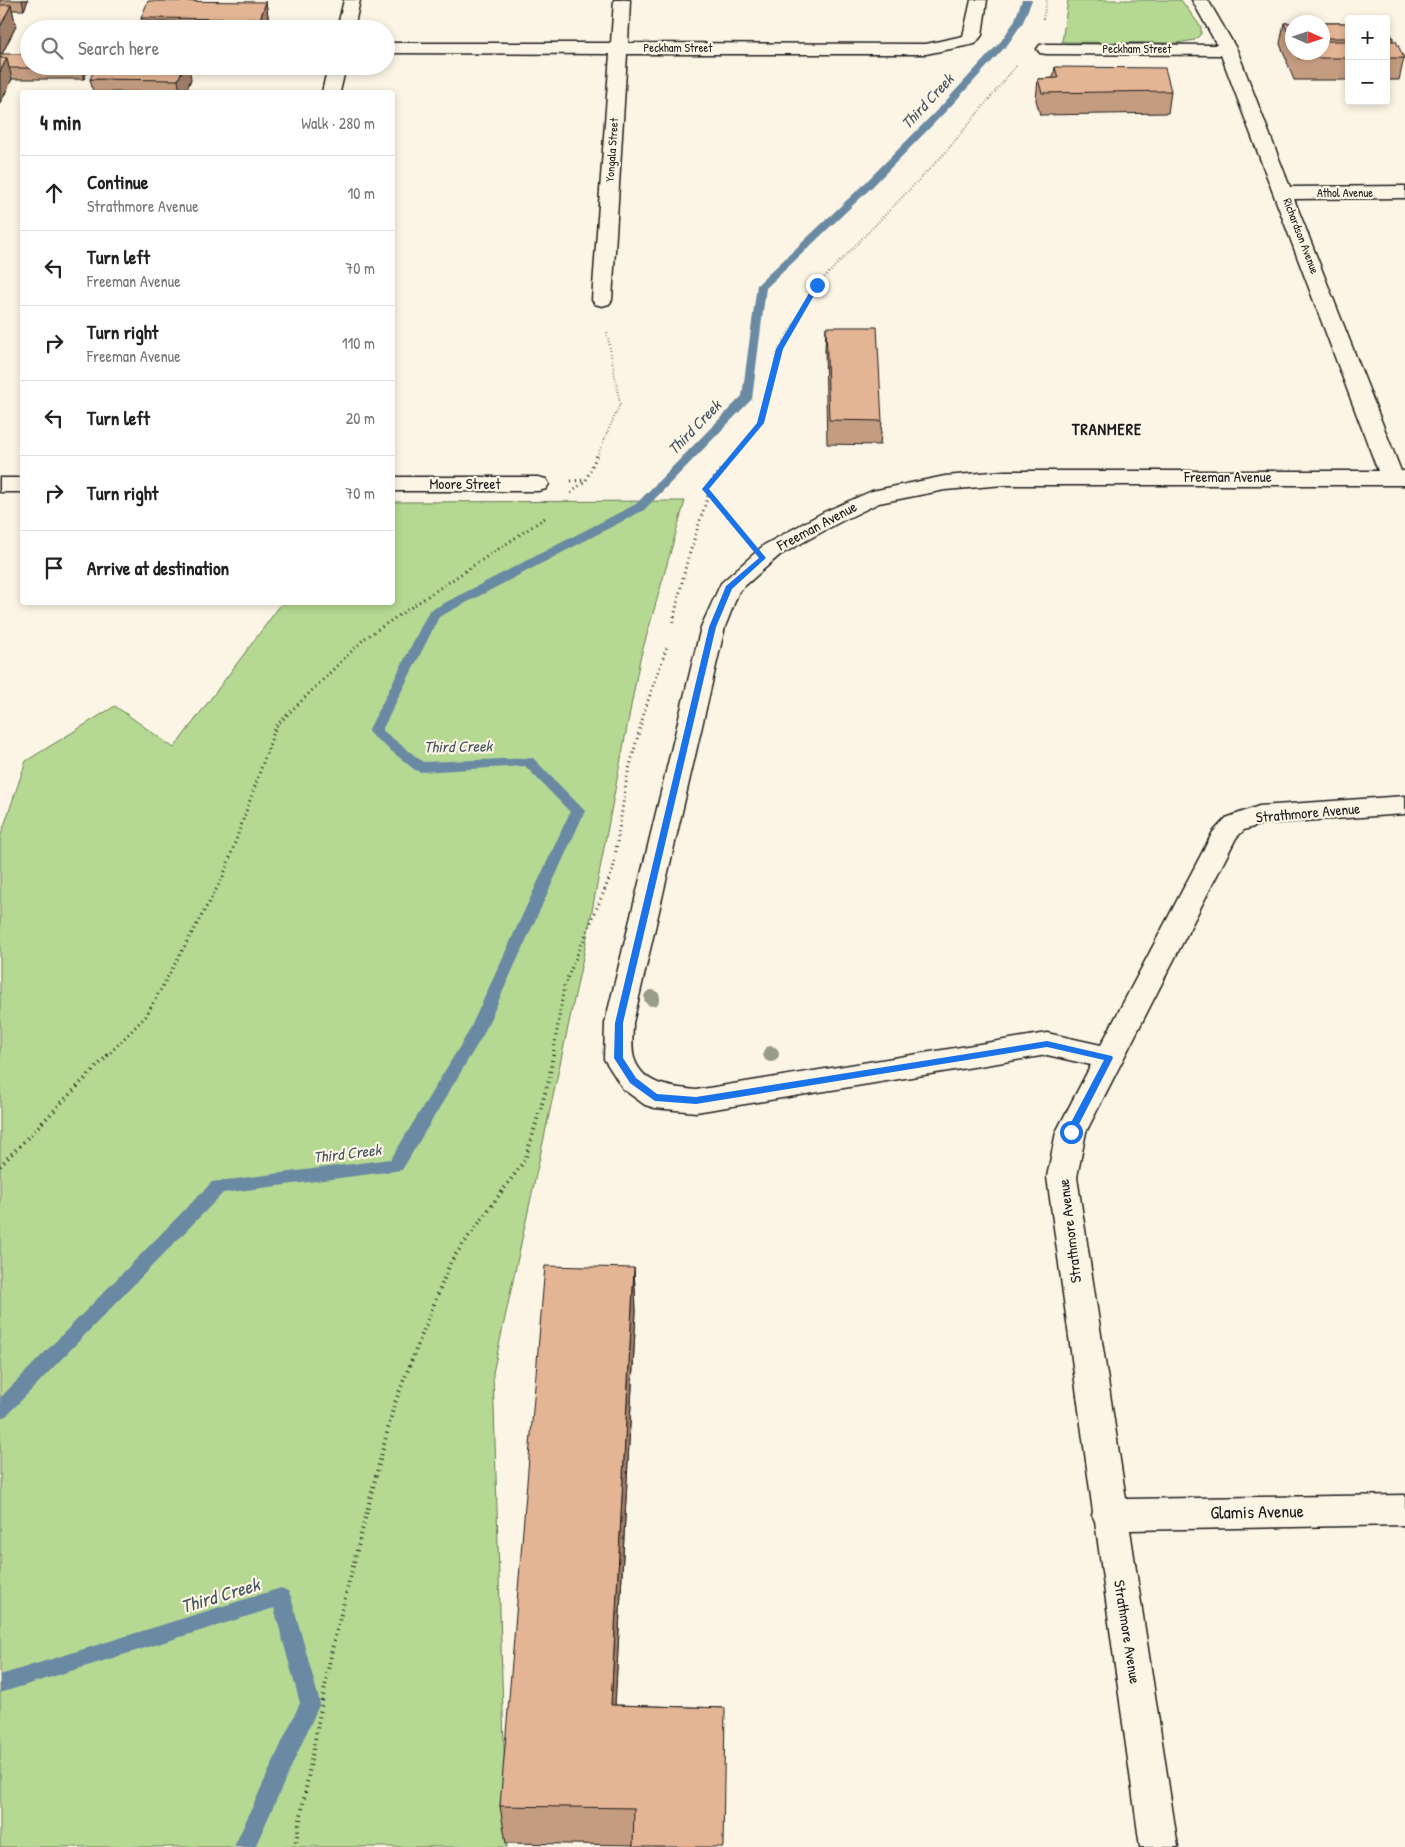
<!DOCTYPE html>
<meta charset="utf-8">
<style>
:root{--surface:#fff;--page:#f2f2f2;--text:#222;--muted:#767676;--line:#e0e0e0}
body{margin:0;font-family:"Patrick Hand",sans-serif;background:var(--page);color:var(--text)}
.controls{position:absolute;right:15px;top:15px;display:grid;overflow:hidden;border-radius:5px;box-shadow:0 2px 8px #0003}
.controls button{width:45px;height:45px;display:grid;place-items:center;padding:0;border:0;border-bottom:1px solid var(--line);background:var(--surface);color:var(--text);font:25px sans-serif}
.compass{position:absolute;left:1285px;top:15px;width:45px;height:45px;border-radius:50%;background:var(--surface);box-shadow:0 2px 8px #0003;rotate:93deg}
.stop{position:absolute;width:15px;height:15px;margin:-11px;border:4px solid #1a73e8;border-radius:50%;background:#fff}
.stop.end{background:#1a73e8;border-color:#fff;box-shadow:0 1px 5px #0008}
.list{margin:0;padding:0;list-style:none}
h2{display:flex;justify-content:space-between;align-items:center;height:65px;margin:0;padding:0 20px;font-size:21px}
h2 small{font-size:16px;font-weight:400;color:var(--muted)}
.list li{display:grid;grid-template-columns:32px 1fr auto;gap:15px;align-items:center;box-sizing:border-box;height:75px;padding:0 20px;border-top:1px solid var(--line)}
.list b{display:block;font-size:19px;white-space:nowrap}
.list p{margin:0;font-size:16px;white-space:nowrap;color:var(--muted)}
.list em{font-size:16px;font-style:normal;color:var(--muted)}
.icon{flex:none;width:28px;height:28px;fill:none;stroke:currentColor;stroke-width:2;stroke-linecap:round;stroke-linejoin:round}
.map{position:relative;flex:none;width:1405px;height:1847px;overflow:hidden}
.search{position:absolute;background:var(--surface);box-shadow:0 2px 8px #0003;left:20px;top:20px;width:375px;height:55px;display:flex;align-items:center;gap:12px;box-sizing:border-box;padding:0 18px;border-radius:28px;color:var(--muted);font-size:19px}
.panel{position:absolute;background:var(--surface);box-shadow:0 2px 8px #0003;left:20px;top:90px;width:375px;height:515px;border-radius:5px}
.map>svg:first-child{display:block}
</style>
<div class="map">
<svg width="1405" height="1847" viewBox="0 0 1405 1847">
<rect width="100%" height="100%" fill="#fcf5e5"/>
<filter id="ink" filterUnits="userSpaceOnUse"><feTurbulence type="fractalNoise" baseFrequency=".02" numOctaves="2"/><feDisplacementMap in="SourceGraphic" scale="10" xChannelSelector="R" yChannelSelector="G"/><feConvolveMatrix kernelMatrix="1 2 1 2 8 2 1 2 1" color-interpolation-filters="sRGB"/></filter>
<g filter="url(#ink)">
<!-- green -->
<g fill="#b5d892" stroke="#687a57">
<polygon points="1068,0 1181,0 1201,27 1201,34 1195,40 1177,43 1062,42"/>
<polygon points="685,501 640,659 583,958 493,1373 507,1847 0,1847 0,838 26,761 115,706 174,748 282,603 392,602 393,502"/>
</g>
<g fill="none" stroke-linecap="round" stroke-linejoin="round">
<!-- stream -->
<g fill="#6b8aa4" fill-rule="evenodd">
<polygon points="1022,0 1032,0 1023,22 1008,44 949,108 872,187 766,288 752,399 644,510 439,617 382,730 423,762 533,758 585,811 483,1035 402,1170 223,1193 6,1416 0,1418 0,1398 212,1182 391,1159 468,1033 570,812 525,766 420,772 415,770 370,734 368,731 429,611 636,504 742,396 757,285 865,183 943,104 1001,41 1014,22"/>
<polygon points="281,1588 288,1591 291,1597 320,1703 255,1847 234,1847 300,1703 274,1608 0,1693 0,1675"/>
</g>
<!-- street casing -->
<g stroke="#1c1c1c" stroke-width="3">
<g id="street">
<polygon points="344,0 360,0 354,29 337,29"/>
<polygon points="614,0 630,0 628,43 926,44 963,36 971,0 987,0 982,35 975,44 926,54 627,54 612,300 609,304 602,306 595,304 592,300 610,54 386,53 386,43 611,43"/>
<path d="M1192,0H1208L1237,50L1290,187L1405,186V198L1294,199L1401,471H1405V485H1004L945,490L879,503L840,522L780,555L739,591L725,627L633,1023C633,1033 631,1049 634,1058C643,1086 672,1087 696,1090L1047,1033L1101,1045L1213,832L1226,818L1259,806L1405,796V814L1262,824L1244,830L1236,838L1086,1132L1077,1177L1126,1499L1405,1495V1525L1130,1530L1178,1847H1140L1095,1521L1092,1515L1093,1512L1047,1177L1056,1132L1091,1065L1047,1055L696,1112L655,1108L645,1105L623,1089L604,1059L605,1023L701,627L721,583L764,545L824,512L872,491L945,476L1004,471H1378L1221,55L1046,54L1040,53L1037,49L1040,45L1046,44L1217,45Z"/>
<polygon points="328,66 346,66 340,92 322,92"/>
<polygon points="392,477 538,477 546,479 549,484 546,489 538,491 392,491"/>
<rect x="0" y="478" width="22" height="14"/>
</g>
</g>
<!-- path-far2 -->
<g stroke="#1c1c1c" stroke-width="2" stroke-dasharray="0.5 2.5" stroke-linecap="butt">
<polyline points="1043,19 1047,0"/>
<polyline points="597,456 620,404 607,332"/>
<polyline points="733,456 760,423 779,349 817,285 945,153 1017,65"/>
</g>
<!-- path-far1 -->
<g stroke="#1c1c1c" stroke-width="3" stroke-dasharray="1 4" stroke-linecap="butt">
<polyline points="734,455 705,489 740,530"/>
<polyline points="571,481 585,480"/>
<polyline points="571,493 586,480 597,455"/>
<polyline points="673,622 686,565 709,492"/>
<polyline points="107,1056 146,1016 223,877 276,726 365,638 545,518"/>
<polyline points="553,1056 564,986 613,870 627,777 645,709 667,647"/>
</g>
<!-- path -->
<g stroke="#1c1c1c" stroke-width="4" stroke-dasharray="1 4.5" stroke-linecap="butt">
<polyline points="0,1166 108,1055"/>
<polyline points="295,1847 332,1649 394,1405 451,1261 525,1160 549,1080 553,1055"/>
</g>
<!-- street -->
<use href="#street" fill="#fcf5e5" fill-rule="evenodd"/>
</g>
<!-- trees -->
<g fill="#9a9c8a">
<circle cx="652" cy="998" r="8"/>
<circle cx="771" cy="1054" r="8"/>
</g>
<!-- wall -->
<g fill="#c49c80" stroke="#1c1c1c">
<polygon points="0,0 28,0 24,10 12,10 16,26 2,54 29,66 89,66 84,79 12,79 0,104"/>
<polygon points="266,2 269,23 268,26 268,29 137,29 142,21 141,18"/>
<polygon points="1284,23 1292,23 1292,52 1322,52 1322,23 1349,23 1349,80 1294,80 1287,62 1287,59 1286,59 1280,44"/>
<polygon points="1386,25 1393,38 1393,41 1404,58 1399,80 1386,80"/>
<polygon points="1055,67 1171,91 1168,113 1040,115 1036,100 1038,79 1053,78"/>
<polygon points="90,79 191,79 186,92 93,92"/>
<polygon points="826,327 882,421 880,445 827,444 825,350"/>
<polygon points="634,1268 636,1311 615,1705 725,1708 633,1845 506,1843 500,1806"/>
</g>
<!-- shaded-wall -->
<g fill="#a07f68" stroke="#1c1c1c">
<polygon points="22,0 28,0 24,10"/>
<polygon points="266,2 269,23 268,26 268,29 261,29 260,19"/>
<polygon points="11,5 16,26 0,58 0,27"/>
<polygon points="7,58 12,79 0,104 0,72"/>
<polygon points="82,66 89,66 84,79 81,68"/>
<polygon points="184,66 189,66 191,79 186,92 180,92 178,80"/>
<polygon points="634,1268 636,1311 613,1744 611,1705"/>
</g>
<!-- building -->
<g fill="#e4b595" stroke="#1c1c1c">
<polygon points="148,1 266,2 260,19 141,18"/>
<polygon points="0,5 11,5 0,27"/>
<polygon points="141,21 267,22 265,29 137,29"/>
<polygon points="1284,23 1292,23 1292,38 1290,38"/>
<rect x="1322" y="23" width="27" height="15"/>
<polygon points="1386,25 1393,38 1386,38"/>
<polygon points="1322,41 1349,41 1349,58 1298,58 1296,52 1322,52"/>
<polygon points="1386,41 1396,41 1404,58 1386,58"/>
<polygon points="0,54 29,54 29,66 82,66 81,68 9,68 7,58 0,58"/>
<polygon points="0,58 7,58 0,72"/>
<polygon points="96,66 184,66 178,80 90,79"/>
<polygon points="1055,67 1165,68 1171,91 1042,93 1038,79 1058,78"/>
<polygon points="826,327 877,327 882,421 829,420"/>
<polygon points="545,1266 634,1268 611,1705 725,1708 723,1847 633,1847 634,1808 500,1806"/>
</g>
</g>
<!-- route -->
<polygon fill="#1a73e8" points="815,283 820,285 783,349 764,423 709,489 766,558 732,589 716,627 623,1023 623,1058 636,1078 657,1094 696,1097 1047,1041 1112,1056 1113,1058 1075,1132 1071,1136 1066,1132 1104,1060 1047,1047 696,1104 655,1101 630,1083 614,1058 615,1023 709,627 726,586 759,558 702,489 757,423 776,349"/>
<g text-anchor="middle" stroke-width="4.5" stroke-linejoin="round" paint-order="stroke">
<!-- far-street labels -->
<g font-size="12" fill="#1c1c1c" stroke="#fcf5e5">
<text x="678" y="52">Peckham Street</text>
<text x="1137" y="53">Peckham Street</text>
<text transform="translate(612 150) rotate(-86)" y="4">Yongala Street</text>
<text x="1345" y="197">Athol Avenue</text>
<text transform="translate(1301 236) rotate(69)" y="4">Richardson Avenue</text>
</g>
<!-- street labels -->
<g font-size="15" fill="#1c1c1c" stroke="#fcf5e5">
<text x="1228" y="482">Freeman Avenue</text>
<text x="465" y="489">Moore Street</text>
<text transform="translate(817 526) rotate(-28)" y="5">Freeman Avenue</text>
<text transform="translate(1308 813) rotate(-5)" y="5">Strathmore Avenue</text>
<text transform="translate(1070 1231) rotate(-97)" y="5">Strathmore Avenue</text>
<text transform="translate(1127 1632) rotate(81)" y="5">Strathmore Avenue</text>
</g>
<!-- water labels -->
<g font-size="16" font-style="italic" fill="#445360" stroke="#fcf5e5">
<text transform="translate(927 101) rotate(-47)" y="6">Third Creek</text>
<text transform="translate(694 427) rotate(-46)" y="6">Third Creek</text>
<text transform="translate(458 746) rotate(-1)" y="6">Third Creek</text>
<text transform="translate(347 1153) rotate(-7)" y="6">Third Creek</text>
</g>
<!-- far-district labels -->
<g font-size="16" font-weight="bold" letter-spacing="1" fill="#1c1c1c" stroke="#fcf5e5">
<text x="1107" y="435">TRANMERE</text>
</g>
<!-- near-street labels -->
<g font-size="18" fill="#1c1c1c" stroke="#fcf5e5">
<text transform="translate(1257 1512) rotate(-1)" y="6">Glamis Avenue</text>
</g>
<!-- near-water labels -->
<g font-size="19" font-style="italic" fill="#445360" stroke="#fcf5e5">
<text transform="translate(220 1595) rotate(-17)" y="7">Third Creek</text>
</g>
</g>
</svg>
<div class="controls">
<button>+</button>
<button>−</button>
</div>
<svg class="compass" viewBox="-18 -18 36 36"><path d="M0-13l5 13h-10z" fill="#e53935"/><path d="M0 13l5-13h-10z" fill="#767676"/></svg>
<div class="stop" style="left:1071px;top:1132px"></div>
<div class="stop end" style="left:817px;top:285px"></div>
<div class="search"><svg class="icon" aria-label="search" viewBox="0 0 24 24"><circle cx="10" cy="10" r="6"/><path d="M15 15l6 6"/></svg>Search here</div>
<section class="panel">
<h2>4 min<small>Walk · 280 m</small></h2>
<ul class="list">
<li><svg class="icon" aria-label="ahead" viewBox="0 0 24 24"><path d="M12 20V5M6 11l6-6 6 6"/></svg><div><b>Continue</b><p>Strathmore Avenue</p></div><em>10 m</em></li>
<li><svg class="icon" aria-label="left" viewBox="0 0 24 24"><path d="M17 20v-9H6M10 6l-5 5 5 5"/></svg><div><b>Turn left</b><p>Freeman Avenue</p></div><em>70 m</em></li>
<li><svg class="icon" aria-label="right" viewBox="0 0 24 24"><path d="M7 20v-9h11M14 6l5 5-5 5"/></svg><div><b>Turn right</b><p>Freeman Avenue</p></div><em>110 m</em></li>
<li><svg class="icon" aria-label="left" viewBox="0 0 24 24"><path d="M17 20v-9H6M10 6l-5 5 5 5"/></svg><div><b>Turn left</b></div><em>20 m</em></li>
<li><svg class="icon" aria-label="right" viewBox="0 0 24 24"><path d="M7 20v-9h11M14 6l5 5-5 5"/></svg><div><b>Turn right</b></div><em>70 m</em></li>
<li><svg class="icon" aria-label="arrive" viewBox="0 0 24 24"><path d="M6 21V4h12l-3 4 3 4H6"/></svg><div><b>Arrive at destination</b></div></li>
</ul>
</section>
</div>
